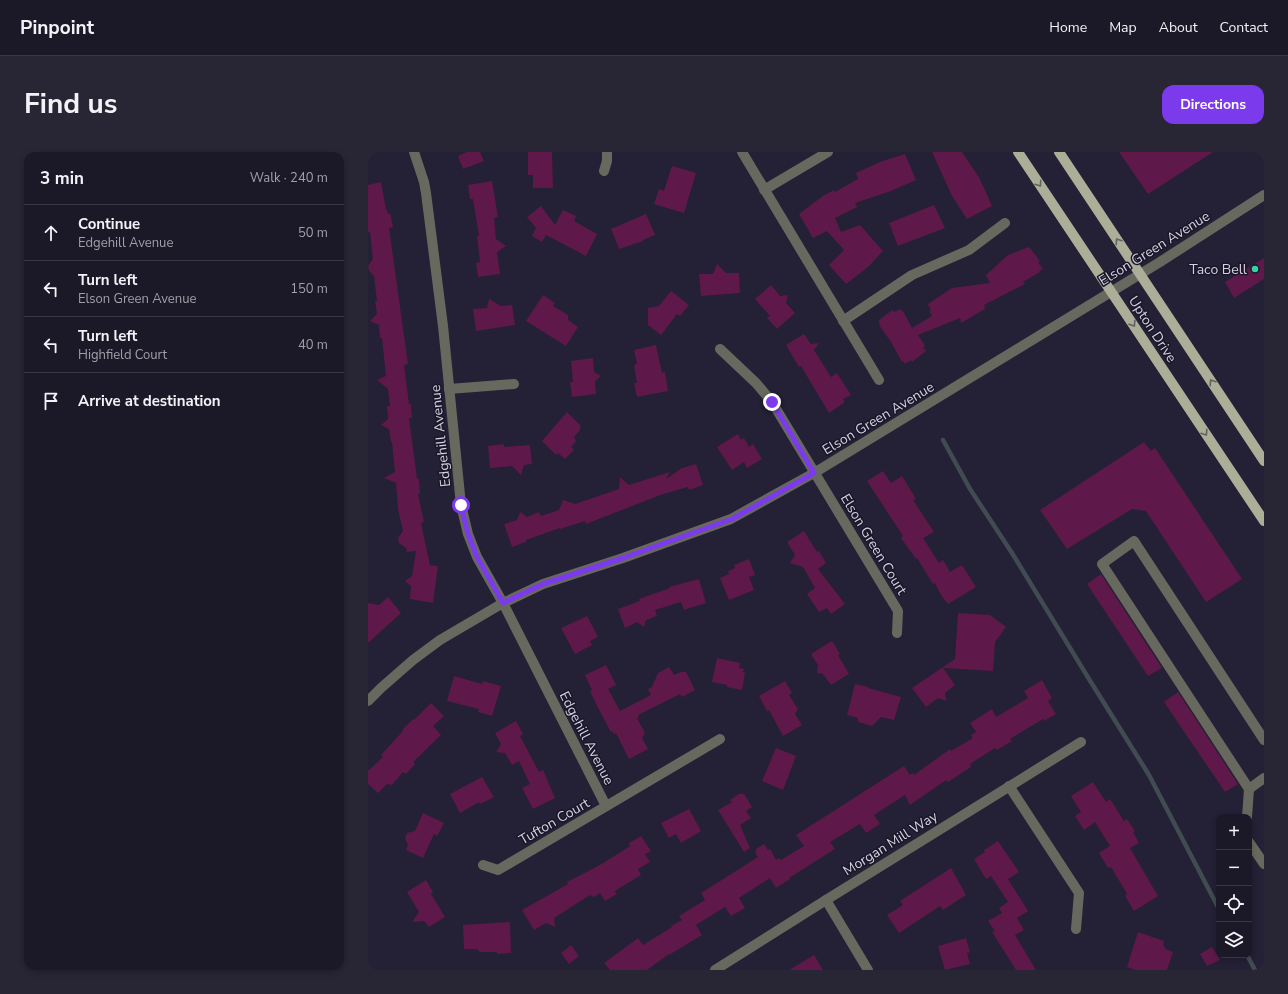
<!DOCTYPE html>
<meta charset="utf-8">
<style>
:root{--surface:#1b1828;--page:#282534;--text:#f1f3f6;--muted:#a0a0a8;--line:#393745;--accent:#7c3aed}
body{margin:0;font-family:"Nunito Sans",sans-serif;background:var(--page);color:var(--text)}
.controls{position:absolute;right:12px;bottom:12px;display:grid;overflow:hidden;border-radius:8px;box-shadow:0 2px 6px #0003}
.controls button{width:36px;height:36px;display:grid;place-items:center;padding:0;border:0;border-bottom:1px solid var(--line);background:var(--surface);color:var(--text);font:20px sans-serif}
.stop{position:absolute;width:12px;height:12px;margin:-9px;border:3px solid #7c3aed;border-radius:50%;background:#fff}
.stop.end{background:#7c3aed;border-color:#fff;box-shadow:0 1px 4px #0008}
.list{margin:0;padding:0;list-style:none}
h2{display:flex;justify-content:space-between;align-items:center;height:52px;margin:0;padding:0 16px;font-size:17px}
h2 small{font-size:13px;font-weight:400;color:var(--muted)}
.list li{display:grid;grid-template-columns:26px 1fr auto;gap:12px;align-items:center;box-sizing:border-box;height:56px;padding:0 16px;border-top:1px solid var(--line)}
.list b{display:block;font-size:15px;white-space:nowrap}
.list p{margin:0;font-size:13px;white-space:nowrap;color:var(--muted)}
.list em{font-size:13px;font-style:normal;color:var(--muted)}
.icon{flex:none;width:22px;height:22px;fill:none;stroke:currentColor;stroke-width:2;stroke-linecap:round;stroke-linejoin:round}
.map{position:relative;flex:none;width:896px;height:818px;overflow:hidden;border-radius:12px}
header{display:flex;align-items:center;gap:24px;box-sizing:border-box;height:56px;padding:0 20px;background:var(--surface);border-bottom:1px solid var(--line)}
header strong{font-size:19px}
nav{display:flex;gap:22px;margin-inline-start:auto;font-size:14px}
.intro{display:flex;align-items:center;justify-content:space-between;box-sizing:border-box;height:96px;padding:0 24px}
h1{margin:0;font-size:28px}
.button{padding:10px 18px;border-radius:12px;background:var(--accent);color:#fff;font-size:14px;font-weight:700}
main{display:flex;gap:24px;padding:0 24px}
aside{flex:1;background:var(--surface);border-radius:12px;box-shadow:0 2px 6px #0003}
.map>svg:first-child{display:block}
</style>
<header>
<strong>Pinpoint</strong>
<nav><a>Home</a><a>Map</a><a>About</a><a>Contact</a></nav>
</header>
<div class="intro"><h1>Find us</h1><a class="button">Directions</a></div>
<main>
<aside>
<h2>3 min<small>Walk · 240 m</small></h2>
<ul class="list">
<li><svg class="icon" aria-label="ahead" viewBox="0 0 24 24"><path d="M12 20V5M6 11l6-6 6 6"/></svg><div><b>Continue</b><p>Edgehill Avenue</p></div><em>50 m</em></li>
<li><svg class="icon" aria-label="left" viewBox="0 0 24 24"><path d="M17 20v-9H6M10 6l-5 5 5 5"/></svg><div><b>Turn left</b><p>Elson Green Avenue</p></div><em>150 m</em></li>
<li><svg class="icon" aria-label="left" viewBox="0 0 24 24"><path d="M17 20v-9H6M10 6l-5 5 5 5"/></svg><div><b>Turn left</b><p>Highfield Court</p></div><em>40 m</em></li>
<li><svg class="icon" aria-label="arrive" viewBox="0 0 24 24"><path d="M6 21V4h12l-3 4 3 4H6"/></svg><div><b>Arrive at destination</b></div></li>
</ul>
</aside>
<div class="map">
<svg width="896" height="818" viewBox="0 0 896 818">
<rect width="100%" height="100%" fill="#242035"/>
<g fill="none" stroke-linecap="round" stroke-linejoin="round">
<!-- stream -->
<g stroke="#414c52" stroke-width="4.5">
<polyline points="575,288 602,337 644,401 721,527 781,623 851,757"/>
<polyline points="879,803 887,818"/>
</g>
</g>
<!-- building -->
<g fill="#5f184a">
<polygon points="99,0 112,0 116,9 95,17 90,4"/>
<polygon points="160,0 184,0 185,36 165,36 165,23 160,23"/>
<polygon points="564,0 594,0 612,27 624,54 599,67 584,44"/>
<polygon points="751,0 845,0 780,42"/>
<polygon points="537,2 548,28 523,39 487,51 489,55 467,66 473,80 492,73 515,99 500,115 478,132 461,113 476,98 459,79 445,86 431,62 455,44 466,38 467,40 490,27 488,21 512,10"/>
<polygon points="304,14 328,21 316,61 286,52 291,37 296,39"/>
<polygon points="124,29 130,65 126,66 128,87 138,94 129,100 132,122 110,125 108,111 112,110 109,84 111,84 105,47 102,47 100,33"/>
<polygon points="13,30 18,58 19,58 20,62 22,61 25,75 21,76 40,212 36,213 41,252 43,252 44,266 41,266 49,327 51,327 52,342 50,342 56,370 53,371 62,413 70,414 65,451 42,447 43,434 37,429 44,424 48,399 39,400 38,396 31,391 30,386 35,379 30,357 28,331 16,326 27,320 24,290 23,290 21,277 13,273 20,267 19,254 22,254 20,237 9,228 18,224 14,186 12,186 11,173 2,169 9,162 7,149 9,149 6,124 1,119 0,114 5,107 2,80 0,80 0,33"/>
<polygon points="566,53 577,76 530,94 521,71"/>
<polygon points="173,54 187,73 195,58 208,64 206,69 229,82 218,104 178,83 174,90 164,84 168,76 159,65"/>
<polygon points="278,62 287,83 275,88 275,89 251,97 243,77"/>
<polygon points="661,95 672,109 670,110 675,117 671,119 672,120 655,130 657,132 616,153 617,157 593,171 592,166 550,183 557,194 555,195 558,199 544,210 543,208 537,212 535,209 534,210 523,190 511,173 512,172 510,169 524,158 526,160 532,157 534,159 535,159 544,176 564,164 561,159 563,159 560,152 584,136 622,131 618,123 640,103"/>
<polygon points="896,106 896,127 866,146 857,130"/>
<polygon points="349,112 358,121 371,121 372,141 333,144 331,122 345,122"/>
<polygon points="403,133 412,144 420,143 418,151 427,161 409,177 399,166 402,164 387,147"/>
<polygon points="303,139 321,153 312,164 309,162 293,183 280,173 280,156 291,154"/>
<polygon points="175,143 187,151 185,154 200,163 200,168 210,175 198,194 158,169"/>
<polygon points="121,147 133,154 144,153 147,173 108,179 105,157 119,156"/>
<polygon points="436,182 443,192 451,191 446,198 463,225 469,221 483,243 475,247 477,250 461,261 433,214 431,215 418,193"/>
<polygon points="288,193 294,221 297,220 300,239 269,245 266,231 269,231 266,214 269,211 266,198"/>
<polygon points="225,206 226,220 233,224 227,229 228,242 204,245 202,230 205,230 203,209"/>
<polygon points="199,260 212,273 212,278 206,285 208,289 203,295 206,298 197,307 190,301 188,303 174,289"/>
<polygon points="370,282 373,288 376,286 381,295 385,292 394,307 379,316 376,310 364,318 349,295"/>
<polygon points="776,290 783,299 787,296 874,427 838,450 778,359 764,357 699,397 672,358"/>
<polygon points="136,292 136,295 162,293 164,312 156,313 153,323 144,314 122,316 120,294"/>
<polygon points="328,312 335,333 321,338 320,335 295,342 218,372 217,369 192,377 192,376 158,388 158,390 144,395 136,372 149,368 152,360 159,365 171,360 173,364 191,358 195,348 207,352 251,337 252,325 261,333 302,320 298,327 314,316"/>
<polygon points="515,319 523,331 534,324 548,347 545,348 566,380 555,386 571,411 575,408 582,420 594,413 608,435 580,452 573,443 567,431 565,432 549,406 548,407 533,386 535,384 499,329"/>
<polygon points="436,379 449,400 451,399 458,411 450,417 477,452 463,462 459,456 451,460 439,442 447,436 435,415 422,411 427,403 419,390"/>
<polygon points="381,407 387,423 381,425 386,438 361,448 352,426 361,422 360,419 367,416 366,413"/>
<polygon points="733,422 794,516 780,524 719,432"/>
<polygon points="331,427 338,451 316,458 313,450 287,458 289,464 278,468 276,475 269,470 257,476 250,457 272,449 271,447 302,436 301,435"/>
<polygon points="20,445 33,461 0,491 0,451 11,453"/>
<polygon points="590,461 622,463 638,475 627,490 625,519 575,516 587,533 577,541 578,549 570,546 558,555 544,536 587,507"/>
<polygon points="219,464 230,485 222,489 224,493 207,502 193,476"/>
<polygon points="464,489 472,502 470,503 481,522 463,533 455,522 449,521 450,513 443,502"/>
<polygon points="349,506 372,511 371,516 376,517 375,520 377,521 374,538 359,535 359,533 344,530"/>
<polygon points="238,513 248,533 240,537 252,559 283,543 280,537 284,535 290,521 301,515 306,523 313,520 318,520 327,538 314,545 312,542 270,563 271,565 269,566 277,581 274,586 280,597 261,607 248,581 246,582 244,579 243,580 228,552 222,539 224,538 217,523"/>
<polygon points="86,524 114,532 115,529 133,534 124,564 110,560 111,557 79,549"/>
<polygon points="674,528 684,546 680,549 688,562 676,569 675,567 642,587 644,589 629,598 627,596 602,612 603,615 580,630 578,628 542,653 537,643 506,663 512,672 498,681 492,672 462,690 467,697 421,726 422,727 408,736 402,726 371,746 377,756 363,764 357,755 328,773 334,783 301,803 301,802 279,818 242,818 236,811 270,786 275,793 304,775 303,774 314,768 311,764 337,748 333,741 390,705 388,702 388,697 396,692 400,698 402,697 408,708 411,706 413,708 436,694 428,683 536,614 542,623 545,621 546,623 582,597 583,599 605,586 603,583 608,580 602,571 624,557 628,565 660,546 656,539"/>
<polygon points="417,529 424,541 421,543 430,557 427,562 434,573 415,584 401,558 399,559 391,544"/>
<polygon points="487,532 500,535 500,536 533,545 526,568 513,565 504,574 490,570 490,566 479,563"/>
<polygon points="810,540 870,632 857,640 796,550"/>
<polygon points="63,551 76,564 65,574 73,583 45,610 47,612 38,622 35,620 24,633 19,632 10,641 0,632 0,619 15,605 13,603 35,579 34,578 45,567 46,568"/>
<polygon points="148,569 155,582 152,584 171,620 175,618 187,646 165,657 154,636 162,632 151,609 144,613 137,601 128,600 133,592 127,581"/>
<polygon points="408,596 428,604 415,638 394,629"/>
<polygon points="114,625 126,645 112,652 111,650 92,661 82,642"/>
<polygon points="725,630 738,650 742,647 756,669 759,667 767,679 765,680 771,691 762,696 790,744 766,759 757,744 759,742 743,715 740,716 731,701 742,694 727,670 716,678 707,664 713,660 703,644"/>
<polygon points="371,642 376,642 384,655 378,659 383,666 372,673 382,696 376,700 350,658 364,650 362,648"/>
<polygon points="321,657 333,679 313,691 308,682 301,686 293,671"/>
<polygon points="55,661 76,671 69,684 66,682 55,706 38,698 40,693 37,686 39,681 47,679"/>
<polygon points="273,684 283,699 277,702 282,710 270,717 273,723 247,739 249,742 237,749 232,741 226,745 222,743 186,766 187,775 178,771 166,778 154,758 200,732 199,730 232,713 262,694 261,691"/>
<polygon points="630,689 651,720 640,727 660,759 649,766 656,778 647,783 668,818 648,818 624,780 627,779 620,769 634,761 631,756 640,750 623,724 618,727 606,707 617,700 616,698"/>
<polygon points="583,716 598,743 575,758 572,754 531,781 519,763 535,753 532,749"/>
<polygon points="58,728 65,740 63,742 77,765 61,775 56,769 44,770 51,760 39,740"/>
<polygon points="142,770 143,801 129,802 129,800 112,800 109,797 96,797 95,773"/>
<polygon points="770,780 796,789 795,794 797,795 797,797 805,800 799,818 767,818 759,815"/>
<polygon points="598,786 602,800 599,801 602,812 577,818 570,794"/>
<polygon points="203,793 211,804 201,812 193,801"/>
<polygon points="844,795 852,808 839,814 832,802"/>
<polygon points="446,803 455,818 421,818"/>
</g>
<g fill="none" stroke-linecap="round" stroke-linejoin="round">
<!-- minor -->
<g stroke="#68695e" stroke-width="10">
<polyline points="46,0 56,30 58,41 75,174 93,353 100,382 109,405 135,451 238,654"/>
<polyline points="374,0 511,228"/>
<polyline points="236,19 239,9 239,0"/>
<polyline points="396,38 460,0"/>
<polyline points="475,169 544,123 601,98 637,71"/>
<polyline points="352,197 388,231 404,250 530,459 529,481"/>
<polyline points="81,237 146,232"/>
<polyline points="0,549 13,536 45,508 72,488 135,451 175,432 255,406 363,367 446,321 792,110 896,43"/>
<polyline points="641,634 711,741 708,777"/>
<polyline points="881,637 896,626"/>
<polyline points="879,665 881,637 734,412 766,389 896,588"/>
<polyline points="881,690 896,712"/>
<polyline points="115,713 130,718 352,587"/>
<polyline points="458,748 500,818"/>
<polyline points="347,818 458,748 713,590"/>
</g>
<!-- major -->
<g stroke="#adae98" stroke-width="10">
<polyline points="650,0 896,369"/>
<polyline points="691,0 896,309"/>
</g>
</g>
<!-- one-way arrows -->
<defs><path id="oneway-chevron" d="M-2-3.5L2.5 0L-2 3.5" fill="none" stroke-width="1.6" stroke-linecap="round" stroke-linejoin="round"/></defs>
<g stroke="#646261">
<use href="#oneway-chevron" transform="translate(671 32) rotate(56)"/>
<use href="#oneway-chevron" transform="translate(750 89) rotate(-124)"/>
<use href="#oneway-chevron" transform="translate(765 172) rotate(57)"/>
<use href="#oneway-chevron" transform="translate(844 230) rotate(-123)"/>
<use href="#oneway-chevron" transform="translate(837 281) rotate(57)"/>
</g>
<g fill="none" stroke-linecap="round" stroke-linejoin="round">
<!-- route -->
<polyline stroke="#7c3aed" stroke-width="5" points="93,353 100,382 109,405 135,451 175,432 255,406 364,367 446,321 404,250"/>
</g>
<!-- markers -->
<circle fill="#35d4a7" stroke="#1b172a" stroke-width="1.5" cx="887" cy="117" r="4"/>
<g text-anchor="middle" stroke-width="3" stroke-linejoin="round" paint-order="stroke">
<!-- street labels -->
<g font-size="14" fill="#d3d1df" stroke="#1b172a">
<text transform="translate(786 96) rotate(-32)" y="5">Elson Green Avenue</text>
<text transform="translate(785 177) rotate(57)" y="5">Upton Drive</text>
<text transform="translate(510 266) rotate(-31)" y="5">Elson Green Avenue</text>
<text transform="translate(72 284) rotate(-96)" y="5">Edgehill Avenue</text>
<text transform="translate(506 392) rotate(59)" y="5">Elson Green Court</text>
<text transform="translate(219 586) rotate(63)" y="5">Edgehill Avenue</text>
<text transform="translate(186 669) rotate(-30)" y="5">Tufton Court</text>
<text transform="translate(522 691) rotate(-32)" y="5">Morgan Mill Way</text>
</g>
<!-- poi labels -->
<g font-size="14" fill="#d3d1df" stroke="#1b172a" text-anchor="end">
<text x="879" y="122">Taco Bell</text>
</g>
</g>
</svg>
<div class="controls">
<button>+</button>
<button>−</button>
<button><svg class="icon" aria-label="locate" viewBox="0 0 24 24"><circle cx="12" cy="12" r="6"/><path d="M12 2v4M12 18v4M2 12h4M18 12h4"/></svg></button>
<button><svg class="icon" aria-label="layers" viewBox="0 0 24 24"><path d="M12 4l9 5-9 5-9-5zM3 14l9 5 9-5"/></svg></button>
</div>
<div class="stop" style="left:93px;top:353px"></div>
<div class="stop end" style="left:404px;top:250px"></div>
</div>
</main>
